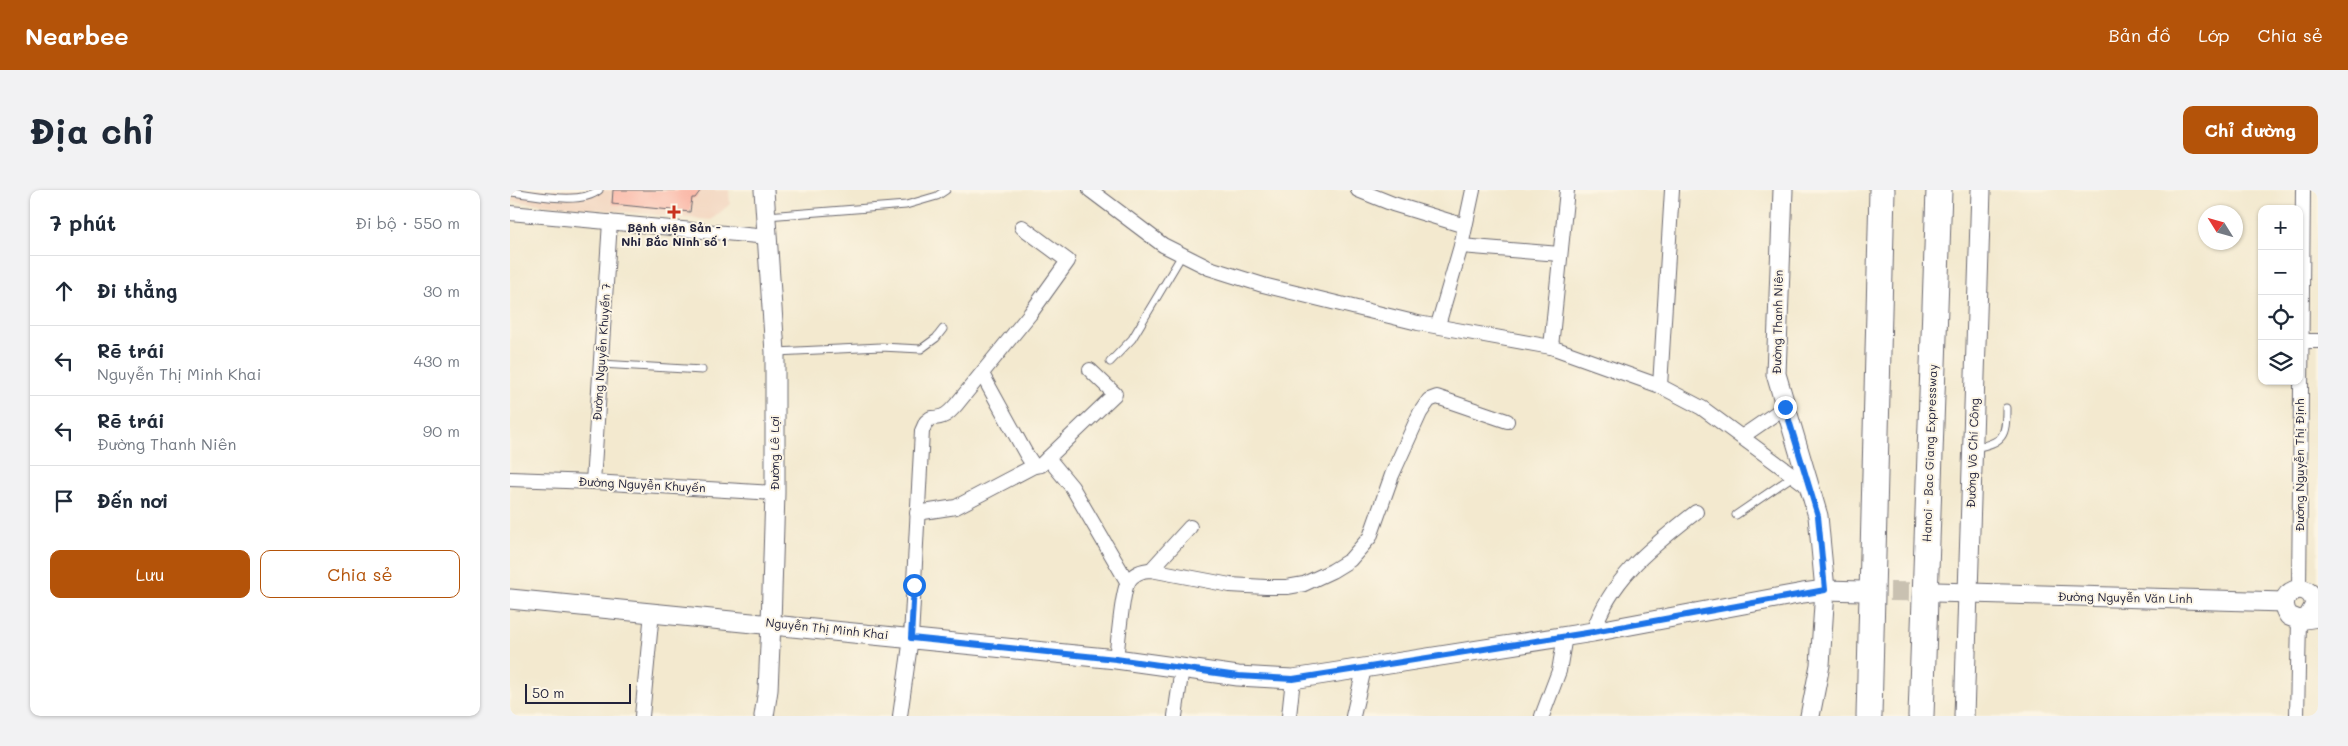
<!DOCTYPE html>
<html lang="vi">
<meta charset="utf-8">
<style>
:root{--surface:#fff;--page:#f2f2f3;--text:#1f2937;--muted:#747a83;--line:#e0e1e3;--accent:#b45309}
body{margin:0;font-family:Mali,sans-serif;background:var(--page);color:var(--text)}
.controls{position:absolute;right:15px;top:15px;display:grid;overflow:hidden;border-radius:10px;box-shadow:0 1px 4px #0004}
.controls button{width:45px;height:45px;display:grid;place-items:center;padding:0;border:0;border-bottom:1px solid var(--line);background:var(--surface);color:var(--text);font:25px sans-serif}
.compass{position:absolute;left:1688px;top:15px;width:45px;height:45px;border-radius:50%;background:var(--surface);box-shadow:0 1px 4px #0004;rotate:307deg}
.scale{position:absolute;left:15px;bottom:12px;width:106px;box-sizing:border-box;padding-left:5px;border:2px solid #22223b;border-top:0;font-size:14px;line-height:18px;white-space:nowrap;color:#22223b;-webkit-text-stroke:4px #fcf5e5;paint-order:stroke}
.stop{position:absolute;width:15px;height:15px;margin:-11px;border:4px solid #1a73e8;border-radius:50%;background:#fff}
.stop.end{background:#1a73e8;border-color:#fff;box-shadow:0 1px 5px #0008}
.list{margin:0;padding:0;list-style:none}
h2{display:flex;justify-content:space-between;align-items:center;height:65px;margin:0;padding:0 20px;font-size:21px}
h2 small{font-size:16px;font-weight:400;color:var(--muted)}
.list li{display:grid;grid-template-columns:32px 1fr auto;gap:15px;align-items:center;box-sizing:border-box;height:70px;padding:0 20px;border-top:1px solid var(--line)}
.list b{display:block;font-size:19px;white-space:nowrap}
.list p{margin:0;font-size:16px;white-space:nowrap;color:var(--muted)}
.list em{font-size:16px;font-style:normal;color:var(--muted)}
.actions{display:flex;gap:10px;padding:15px 20px}
.actions a{flex:1;padding:11px 0;border:1px solid var(--accent);border-radius:10px;text-align:center;font-size:18px;color:var(--accent)}
.actions .main{background:var(--accent);color:#fff}
.icon{flex:none;width:28px;height:28px;fill:none;stroke:currentColor;stroke-width:2;stroke-linecap:round;stroke-linejoin:round}
.map{position:relative;flex:none;width:1808px;height:526px;overflow:hidden;border-radius:10px}
header{display:flex;align-items:center;gap:30px;box-sizing:border-box;height:70px;padding:0 25px;background:var(--accent);color:#fff}
header strong{font-size:24px}
nav{display:flex;gap:28px;margin-inline-start:auto;font-size:18px}
.intro{display:flex;align-items:center;justify-content:space-between;box-sizing:border-box;height:120px;padding:0 30px}
h1{margin:0;font-size:35px}
.button{padding:12px 22px;border-radius:10px;background:var(--accent);color:#fff;font-size:18px;font-weight:700}
main{display:flex;gap:30px;padding:0 30px}
aside{flex:1;background:var(--surface);border-radius:10px;box-shadow:0 1px 4px #0004}
.map>svg:first-child{display:block}
</style>
<header>
<strong>Nearbee</strong>
<nav><a>Bản đồ</a><a>Lớp</a><a>Chia sẻ</a></nav>
</header>
<div class="intro"><h1>Địa chỉ</h1><a class="button">Chỉ đường</a></div>
<main>
<aside>
<h2>7 phút<small>Đi bộ · 550 m</small></h2>
<ul class="list">
<li><svg class="icon" aria-label="ahead" viewBox="0 0 24 24"><path d="M12 20V5M6 11l6-6 6 6"/></svg><div><b>Đi thẳng</b></div><em>30 m</em></li>
<li><svg class="icon" aria-label="left" viewBox="0 0 24 24"><path d="M17 20v-9H6M10 6l-5 5 5 5"/></svg><div><b>Rẽ trái</b><p>Nguyễn Thị Minh Khai</p></div><em>430 m</em></li>
<li><svg class="icon" aria-label="left" viewBox="0 0 24 24"><path d="M17 20v-9H6M10 6l-5 5 5 5"/></svg><div><b>Rẽ trái</b><p>Đường Thanh Niên</p></div><em>90 m</em></li>
<li><svg class="icon" aria-label="arrive" viewBox="0 0 24 24"><path d="M6 21V4h12l-3 4 3 4H6"/></svg><div><b>Đến nơi</b></div></li>
</ul>
<div class="actions"><a class="main">Lưu</a><a>Chia sẻ</a></div>
</aside>
<div class="map">
<svg width="1808" height="526" viewBox="0 0 1808 526">
<rect width="100%" height="100%" fill="#fcf5e5"/>
<filter id="ink" filterUnits="userSpaceOnUse"><feTurbulence type="fractalNoise" baseFrequency=".02" numOctaves="2"/><feDisplacementMap in="SourceGraphic" scale="10" xChannelSelector="R" yChannelSelector="G"/><feConvolveMatrix kernelMatrix="1 2 1 2 8 2 1 2 1" color-interpolation-filters="sRGB"/></filter>
<filter id="wash" filterUnits="userSpaceOnUse"><feTurbulence type="fractalNoise" baseFrequency=".0096" numOctaves="4" result="noise"/><feDisplacementMap in="SourceGraphic" scale="20" xChannelSelector="R" yChannelSelector="G"/><feGaussianBlur stdDeviation="1.12" result="paint"/><feColorMatrix in="noise" values="0 0 0 0 0 0 0 0 0 0 0 0 0 0 0 0 0 1.4 0 .05"/><feComposite in="paint" operator="in"/></filter>
<g filter="url(#wash)">
<rect width="100%" height="100%" fill="#f3e9cf"/>
<!-- built -->
<polygon fill="#f2d4be" points="0,0 219,0 220,14 201,30 0,11"/>
<g id="blocks">
<!-- building -->
<polygon fill="#faae9e" points="103,0 191,0 185,8 182,8 180,22 102,14"/>
</g>
</g>
<g filter="url(#ink)">
<use href="#blocks" fill-opacity="0" stroke="#6b686f" stroke-width="1"/>
<g fill="none" stroke-linecap="round" stroke-linejoin="round">
<!-- secondary-tunnel -->
<polyline stroke="#c9c1b1" stroke-width="19" stroke-dasharray="19 9" stroke-linecap="butt" points="1352,401 1426,402"/>
<!-- lane casing -->
<g stroke="#6b686f" stroke-width="9">
<g id="lane">
<path d="M0,2C24,4 70,16 89,0"/>
<polyline points="257,26 396,15 427,6 436,0"/>
<polyline points="266,162 371,157 411,159 426,148 433,139"/>
<polyline points="600,172 622,149 672,65"/>
<polyline points="91,174 192,180"/>
<path d="M1464,258C1494,252 1496,247 1496,218"/>
<polyline points="1226,325 1283,286"/>
</g>
</g>
<!-- street casing -->
<g stroke="#6b686f" stroke-width="16">
<g id="street">
<polyline points="580,0 653,55 699,78 753,95 908,133 1041,157 1150,196 1192,218 1299,297"/>
<polyline points="848,0 883,14 955,36"/>
<polyline points="0,23 258,47"/>
<polyline points="951,56 1050,64"/>
<polyline points="928,135 951,56 963,0"/>
<polyline points="1791,151 1808,151"/>
<polyline points="1041,157 1057,0"/>
<polyline points="472,184 516,264 524,276 531,275 538,268 562,297 618,393"/>
<polyline points="1150,196 1162,0"/>
<polyline points="1233,246 1275,217"/>
<polyline points="538,268 605,204 580,180"/>
<polyline points="0,289 83,292 265,303"/>
<polyline points="83,292 100,32"/>
<polyline points="407,323 446,317 524,276"/>
<polyline points="641,380 680,337"/>
<polyline points="1789,399 1793,0"/>
<path d="M1083,442C1102,386 1142,357 1186,322"/>
<path d="M606,469C608,454 612,402 618,392C623,384 632,380 641,380L720,395L756,397H777L794,394L822,381L840,370L860,347L882,285L910,223L919,210L927,207L997,231"/>
<polyline points="132,526 142,422"/>
<path d="M390,526L401,448L412,241L416,232L421,228C434,228 438,224 446,215L520,124L558,71L512,37"/>
<polyline points="665,526 672,478"/>
<polyline points="779,526 783,489"/>
<polyline points="843,526 854,479"/>
<polyline points="1032,526 1049,481 1055,446"/>
<polyline points="1787,526 1789,430"/>
</g>
</g>
<!-- secondary casing -->
<g stroke="#6b686f" stroke-width="21">
<g id="secondary">
<polyline points="254,0 265,162 265,303 261,433 258,500 254,526"/>
<polyline points="1273,0 1266,184 1308,326 1315,400 1310,475 1300,526"/>
<polyline points="1426,402 1774,412"/>
<polyline points="0,409 606,469 728,486 783,489 1083,442 1293,403 1315,400 1352,401"/>
<path d="M1798,427L1805,415C1801,386 1761,402 1779,426L1789,430L1808,427"/>
<polyline points="1454,526 1471,0"/>
</g>
</g>
<!-- highway casing -->
<g stroke="#6b686f" stroke-width="27">
<g id="highway">
<polyline points="1359,526 1372,0"/>
<polyline points="1411,526 1429,0"/>
</g>
</g>
<!-- lane -->
<use href="#lane" stroke="#fff" stroke-width="7"/>
<!-- street -->
<use href="#street" stroke="#fff" stroke-width="14"/>
<!-- secondary -->
<use href="#secondary" stroke="#fff" stroke-width="19"/>
<!-- highway -->
<use href="#highway" stroke="#fff" stroke-width="25"/>
</g>
</g>
<g fill="none" stroke-linecap="round" stroke-linejoin="round" filter="url(#ink)">
<!-- route -->
<polyline stroke="#1a73e8" stroke-width="6" points="404,395 401,448 606,469 728,486 783,489 1083,442 1315,400 1308,326 1275,217"/>
</g>
<!-- markers -->
<path fill="#c8321e" stroke="#fcf5e5" stroke-width="2" d="M161.5 14.5h5v5h5v5h-5v5h-5v-5h-5v-5h5z"/>
<g text-anchor="middle" stroke-width="4" stroke-linejoin="round" paint-order="stroke">
<!-- poi labels -->
<g font-size="12" font-weight="bold" fill="#22223b" stroke="#fcf5e5">
<text x="164" y="42">Bệnh viện Sản -<tspan x="164" dy="14">Nhi Bắc Ninh số 1</tspan></text>
</g>
<!-- street labels -->
<g font-size="12" fill="#22223b" stroke="#fcf5e5">
<text transform="translate(1268 132) rotate(-89)" y="4">Đường Thanh Niên</text>
<text transform="translate(92 162) rotate(-86)" y="4">Đường Nguyễn Khuyến 7</text>
<text transform="translate(265 263) rotate(-90)" y="4">Đường Lê Lợi</text>
<text transform="translate(1420 263) rotate(-88)" y="4">Hanoi - Bac Giang Expressway</text>
<text transform="translate(1463 263) rotate(-88)" y="4">Đường Võ Chí Công</text>
<text transform="translate(1790 275) rotate(-90)" y="4">Đường Nguyễn Thị Định</text>
<text transform="translate(132 295) rotate(3)" y="4">Đường Nguyễn Khuyến</text>
<text transform="translate(1615 408) rotate(1)" y="4">Đường Nguyễn Văn Linh</text>
<text transform="translate(317 439) rotate(6)" y="4">Nguyễn Thị Minh Khai</text>
</g>
</g>
</svg>
<div class="controls">
<button>+</button>
<button>−</button>
<button><svg class="icon" aria-label="locate" viewBox="0 0 24 24"><circle cx="12" cy="12" r="6"/><path d="M12 2v4M12 18v4M2 12h4M18 12h4"/></svg></button>
<button><svg class="icon" aria-label="layers" viewBox="0 0 24 24"><path d="M12 4l9 5-9 5-9-5zM3 14l9 5 9-5"/></svg></button>
</div>
<svg class="compass" viewBox="-18 -18 36 36"><path d="M0-13l5 13h-10z" fill="#e53935"/><path d="M0 13l5-13h-10z" fill="#747a83"/></svg>
<div class="scale">50 m</div>
<div class="stop" style="left:404px;top:395px"></div>
<div class="stop end" style="left:1275px;top:217px"></div>
</div>
</main>
